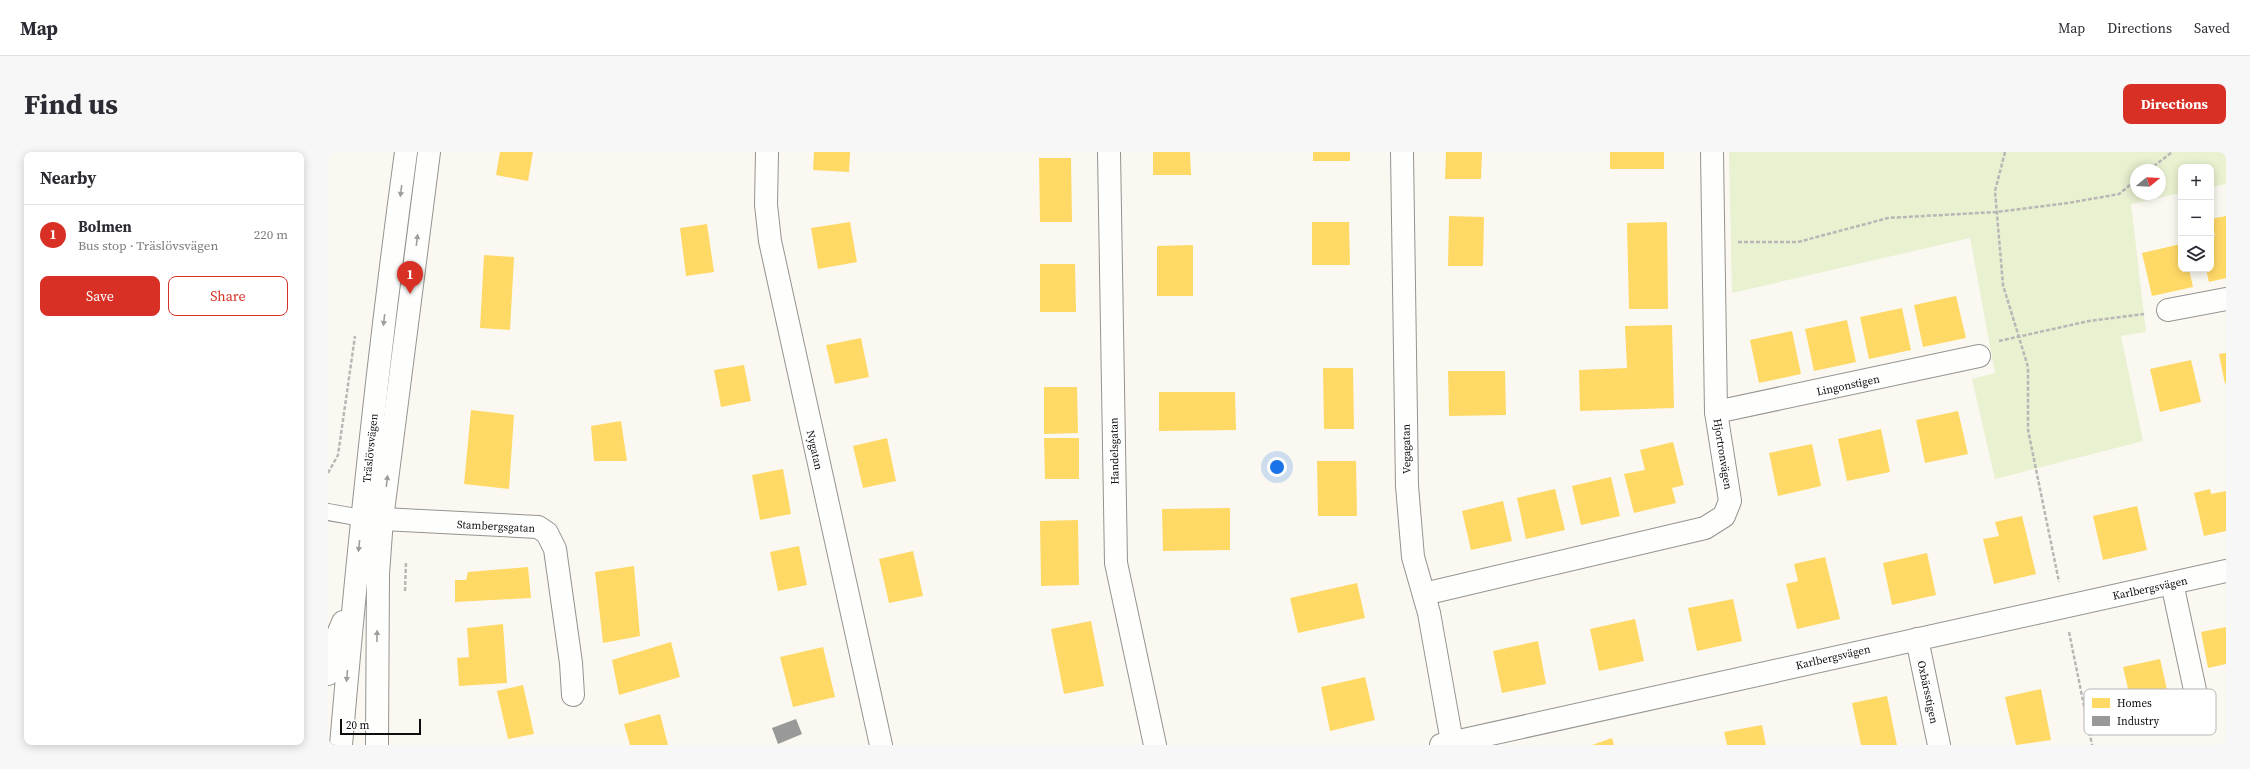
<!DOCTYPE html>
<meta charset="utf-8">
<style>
:root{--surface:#fff;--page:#f7f7f7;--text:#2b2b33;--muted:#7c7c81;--line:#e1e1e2;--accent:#d93025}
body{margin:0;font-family:"Source Serif 4",serif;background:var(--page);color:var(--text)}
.controls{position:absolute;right:12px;top:12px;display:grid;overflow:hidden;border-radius:8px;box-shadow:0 2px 10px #0003}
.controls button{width:36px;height:36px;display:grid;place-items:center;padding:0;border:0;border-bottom:1px solid var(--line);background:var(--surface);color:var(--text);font:20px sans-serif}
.compass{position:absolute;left:1802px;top:12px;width:36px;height:36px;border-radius:50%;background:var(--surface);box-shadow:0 2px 10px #0003;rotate:72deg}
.scale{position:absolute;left:12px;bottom:10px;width:81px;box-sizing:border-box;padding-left:4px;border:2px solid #0d0d0d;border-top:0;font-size:11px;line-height:14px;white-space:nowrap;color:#0d0d0d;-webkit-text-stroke:3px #fff;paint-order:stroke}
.you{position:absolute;left:949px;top:315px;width:14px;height:14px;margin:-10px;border:3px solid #fff;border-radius:50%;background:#1a73e8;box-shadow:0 0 0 6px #1a73e833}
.badge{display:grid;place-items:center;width:26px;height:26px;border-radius:50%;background:var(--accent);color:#fff;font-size:13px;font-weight:700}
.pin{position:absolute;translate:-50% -33px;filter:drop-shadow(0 1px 2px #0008)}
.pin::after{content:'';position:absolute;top:21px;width:14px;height:12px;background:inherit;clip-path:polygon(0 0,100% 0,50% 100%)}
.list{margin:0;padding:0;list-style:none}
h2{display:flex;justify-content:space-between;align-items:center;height:52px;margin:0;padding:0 16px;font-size:17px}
h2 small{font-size:13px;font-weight:400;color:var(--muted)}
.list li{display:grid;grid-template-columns:26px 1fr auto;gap:12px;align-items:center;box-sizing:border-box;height:60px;padding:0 16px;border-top:1px solid var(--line)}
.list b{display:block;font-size:15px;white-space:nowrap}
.list p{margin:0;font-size:13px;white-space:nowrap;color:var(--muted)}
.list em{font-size:13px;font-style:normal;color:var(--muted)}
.actions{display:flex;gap:8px;padding:12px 16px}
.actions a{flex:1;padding:9px 0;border:1px solid var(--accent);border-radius:8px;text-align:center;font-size:14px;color:var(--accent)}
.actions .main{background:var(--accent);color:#fff}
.icon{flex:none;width:22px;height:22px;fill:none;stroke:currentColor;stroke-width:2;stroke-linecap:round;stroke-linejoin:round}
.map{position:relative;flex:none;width:1898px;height:593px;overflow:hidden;border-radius:8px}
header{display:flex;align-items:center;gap:24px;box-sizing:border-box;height:56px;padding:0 20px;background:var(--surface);border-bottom:1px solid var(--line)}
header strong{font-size:19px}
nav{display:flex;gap:22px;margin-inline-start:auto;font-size:14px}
.intro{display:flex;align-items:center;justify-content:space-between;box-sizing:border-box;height:96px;padding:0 24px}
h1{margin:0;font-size:28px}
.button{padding:10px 18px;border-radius:8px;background:var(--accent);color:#fff;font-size:14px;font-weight:700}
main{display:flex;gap:24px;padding:0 24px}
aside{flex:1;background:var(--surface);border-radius:8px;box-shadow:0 2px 10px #0003}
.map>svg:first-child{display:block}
</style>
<header>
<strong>Map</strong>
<nav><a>Map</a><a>Directions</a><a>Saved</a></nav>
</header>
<div class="intro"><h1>Find us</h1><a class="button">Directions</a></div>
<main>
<aside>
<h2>Nearby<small></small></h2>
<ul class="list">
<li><span class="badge">1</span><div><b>Bolmen</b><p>Bus stop · Träslövsvägen</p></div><em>220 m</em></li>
</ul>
<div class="actions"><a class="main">Save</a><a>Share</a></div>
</aside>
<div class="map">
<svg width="1898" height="593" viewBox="0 0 1898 593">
<rect width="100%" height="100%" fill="#fbf8f1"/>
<!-- green -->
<path fill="#e8f1d0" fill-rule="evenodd" d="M1401,0H1898V32L1883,35V15H1853V41L1803,52L1818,180L1793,184L1815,289L1667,327L1644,227L1667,221L1642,86L1404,141ZM1808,18H1832V42H1808Z"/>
<!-- homes -->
<g fill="#ffd966">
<polygon points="172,0 205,0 200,29 168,23"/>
<polygon points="486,0 522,0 521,20 485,18"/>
<polygon points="825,0 862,0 863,23 825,23"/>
<rect x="985" y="0" width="37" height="9"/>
<polygon points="1118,0 1154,0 1153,27 1117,27"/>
<rect x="1282" y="0" width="54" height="17"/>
<polygon points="711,6 743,6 744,70 712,70"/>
<polygon points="1121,64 1156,65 1155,114 1120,114"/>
<polygon points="1898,64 1898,126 1881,130 1878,117 1883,117 1883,85 1887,84 1883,67"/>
<polygon points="522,70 529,110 490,117 483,76"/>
<polygon points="984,70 1021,70 1022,113 984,113"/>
<polygon points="1339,70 1340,157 1301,157 1299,71"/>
<polygon points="379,72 386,120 358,124 352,76"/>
<polygon points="1853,92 1853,117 1861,117 1865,135 1824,144 1814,101"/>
<polygon points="865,93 865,144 829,144 829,94"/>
<polygon points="156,103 186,105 182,178 152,176"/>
<polygon points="712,112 747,112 748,160 712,160"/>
<polygon points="1628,144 1638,186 1595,195 1586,153"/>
<polygon points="1574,156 1583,198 1541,207 1532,165"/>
<polygon points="1519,168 1528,210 1486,219 1477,177"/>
<polygon points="1344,173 1346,256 1252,259 1251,218 1299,216 1297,174"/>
<polygon points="1464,179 1473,222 1431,231 1422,188"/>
<polygon points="533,186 541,225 507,232 498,193"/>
<polygon points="1898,201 1898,231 1897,232 1891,202"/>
<polygon points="1863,208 1873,250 1832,260 1822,217"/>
<polygon points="416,213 423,249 393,255 386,218"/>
<polygon points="995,216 1025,216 1026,277 996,277"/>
<polygon points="1120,219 1177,219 1178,263 1121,264"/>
<polygon points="716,235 749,235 750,281 716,282"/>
<polygon points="831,240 907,240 908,278 831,279"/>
<polygon points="143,258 186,263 181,337 136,332"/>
<polygon points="1630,259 1640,302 1597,311 1588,268"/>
<polygon points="293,269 299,309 266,309 263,274"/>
<polygon points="1553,277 1562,320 1519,329 1510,287"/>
<polygon points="559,286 568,329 535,336 525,294"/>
<polygon points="716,286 751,286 751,327 717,327"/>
<polygon points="1345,290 1356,333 1344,336 1348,351 1306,361 1296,322 1317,318 1312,298"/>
<polygon points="1484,292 1493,334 1450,344 1441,301"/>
<polygon points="989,309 1028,309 1029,364 990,364"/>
<polygon points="455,317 463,362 432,368 424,323"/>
<polygon points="1283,325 1292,364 1253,373 1244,334"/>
<polygon points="1227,337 1237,378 1198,387 1189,346"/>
<polygon points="1882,337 1883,342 1898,339 1898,379 1876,384 1866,341"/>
<polygon points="1175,349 1184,389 1143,398 1134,359"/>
<polygon points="1809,354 1819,398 1775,408 1765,364"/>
<polygon points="902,356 902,398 835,399 834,357"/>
<polygon points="1694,364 1708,422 1666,432 1655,387 1671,384 1667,370"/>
<polygon points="750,368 751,433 713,434 712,369"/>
<polygon points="471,394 479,433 450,439 442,400"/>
<polygon points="585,399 595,444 561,451 551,407"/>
<polygon points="1599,401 1608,443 1564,453 1555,411"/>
<polygon points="1497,405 1512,467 1469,477 1458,432 1470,429 1466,412"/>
<polygon points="306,414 312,484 275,491 267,420"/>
<polygon points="200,415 203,446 127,450 127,428 138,428 140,420"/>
<polygon points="1029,431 1037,466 970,481 962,446"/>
<polygon points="1405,447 1414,489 1369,499 1360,456"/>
<polygon points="1307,467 1316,509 1271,519 1262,477"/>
<polygon points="763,469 776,534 736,542 723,477"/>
<polygon points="175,472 179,531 131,534 129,506 141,505 139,476"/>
<polygon points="1898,475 1898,512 1880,516 1873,480"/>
<polygon points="1210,489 1218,532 1174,541 1165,499"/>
<polygon points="343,490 352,525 291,543 284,508"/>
<polygon points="495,495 507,545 465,555 452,505"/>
<polygon points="1832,507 1843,555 1796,566 1790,543 1801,541 1795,515"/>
<polygon points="1037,525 1047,568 1002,579 993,535"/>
<polygon points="195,533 206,582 180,587 169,539"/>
<polygon points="1713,537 1723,588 1688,593 1677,545"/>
<polygon points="1559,544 1569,593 1533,593 1524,551"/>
<polygon points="332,562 340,593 302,593 296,572"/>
<polygon points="1434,573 1438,593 1399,593 1396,580"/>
<polygon points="1284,586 1286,593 1264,593"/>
</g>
<!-- industry -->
<polygon fill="#999" points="468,567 474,582 450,592 444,576"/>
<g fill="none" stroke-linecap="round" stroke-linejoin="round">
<!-- service casing -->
<g stroke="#949390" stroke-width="18">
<polyline id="service" points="0,360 34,366"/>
</g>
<!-- minor casing -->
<g stroke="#949390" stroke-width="24">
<g id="minor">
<polyline points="439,0 438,53 442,89 553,593"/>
<polyline points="781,0 788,411 827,593"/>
<polyline points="1074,0 1079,334 1085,405 1101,461 1124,590"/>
<polyline points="1840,158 1898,147"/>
<polyline points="1388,260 1651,204"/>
<polyline points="35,366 210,375 219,381 227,397 243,511 245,543"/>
<polyline points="1844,431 1870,552"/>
<polyline points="1096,442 1377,376 1396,364 1402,349 1388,260 1384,0"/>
<polyline points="1589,487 1611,593"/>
<polyline points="1113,593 1898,419"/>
</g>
</g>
<!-- tertiary casing -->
<g stroke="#949390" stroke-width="24">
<g id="tertiary">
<polyline points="0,522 10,482 15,470"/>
<path d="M13,593C30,395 51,197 78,0"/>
<polyline points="49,593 50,422 54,367 101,0"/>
</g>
</g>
<!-- path -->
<g stroke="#b8b7b6" stroke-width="2.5" stroke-dasharray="4 2" stroke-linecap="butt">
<polyline points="1677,0 1667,39 1675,133 1700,215 1700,278 1731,430"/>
<polyline points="1821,18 1844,0"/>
<polyline points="1410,90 1470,90 1560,66 1668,60 1740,51 1791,42 1808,28"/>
<polyline points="1671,189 1761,169 1816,162"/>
<polyline points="0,321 10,303 27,184"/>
<polyline points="77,439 78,410"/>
<polyline points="1741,480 1764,593"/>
</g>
<!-- service -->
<use href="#service" stroke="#fefefd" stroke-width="16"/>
<!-- minor -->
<use href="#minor" stroke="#fefefd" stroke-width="22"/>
<!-- tertiary -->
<use href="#tertiary" stroke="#fefefd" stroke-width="22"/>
</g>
<!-- one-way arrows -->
<defs><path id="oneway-solid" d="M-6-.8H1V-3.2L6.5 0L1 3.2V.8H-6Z"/></defs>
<g fill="#9e9e9d">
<use href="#oneway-solid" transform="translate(73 39) rotate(97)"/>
<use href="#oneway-solid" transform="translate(89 88) rotate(-83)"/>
<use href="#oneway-solid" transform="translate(56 168) rotate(97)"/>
<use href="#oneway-solid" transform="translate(59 329) rotate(-83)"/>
<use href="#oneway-solid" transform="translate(31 394) rotate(96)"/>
<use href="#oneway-solid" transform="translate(49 484) rotate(-89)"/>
<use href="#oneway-solid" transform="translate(19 524) rotate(95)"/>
</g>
<g text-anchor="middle" stroke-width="4" stroke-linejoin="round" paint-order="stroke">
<!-- street labels -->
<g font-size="11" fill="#0d0d0d" stroke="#fff">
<text transform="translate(1520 233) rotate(-12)" y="4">Lingonstigen</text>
<text transform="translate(42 296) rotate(-84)" y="4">Träslövsvägen</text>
<text transform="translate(1078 297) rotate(-91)" y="4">Vegagatan</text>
<text transform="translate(487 298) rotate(77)" y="4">Nygatan</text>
<text transform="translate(786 299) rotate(-91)" y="4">Handelsgatan</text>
<text transform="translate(1395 302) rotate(81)" y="4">Hjortronvägen</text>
<text transform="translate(168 374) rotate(3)" y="4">Stambergsgatan</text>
<text transform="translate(1822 436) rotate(-12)" y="4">Karlbergsvägen</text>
<text transform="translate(1505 505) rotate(-13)" y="4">Karlbergsvägen</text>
<text transform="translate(1600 540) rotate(78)" y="4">Oxbärsstigen</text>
</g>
</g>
<!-- legend -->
<rect x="1756" y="537" width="132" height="46" rx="6" fill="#fff" stroke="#b6b6b6" stroke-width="1"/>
<rect x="1764" y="546" width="18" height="10" fill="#ffd966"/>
<rect x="1764" y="564" width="18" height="10" fill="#999"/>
<g font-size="11" fill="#0d0d0d">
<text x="1789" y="555">Homes</text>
<text x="1789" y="573">Industry</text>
</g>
</svg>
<div class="controls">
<button>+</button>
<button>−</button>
<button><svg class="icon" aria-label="layers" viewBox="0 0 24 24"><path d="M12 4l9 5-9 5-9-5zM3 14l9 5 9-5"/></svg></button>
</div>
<svg class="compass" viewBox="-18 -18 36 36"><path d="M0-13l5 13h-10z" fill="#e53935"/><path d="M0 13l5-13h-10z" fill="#7c7c81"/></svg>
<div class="scale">20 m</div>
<div class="you"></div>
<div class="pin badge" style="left:82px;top:142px">1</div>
</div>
</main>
